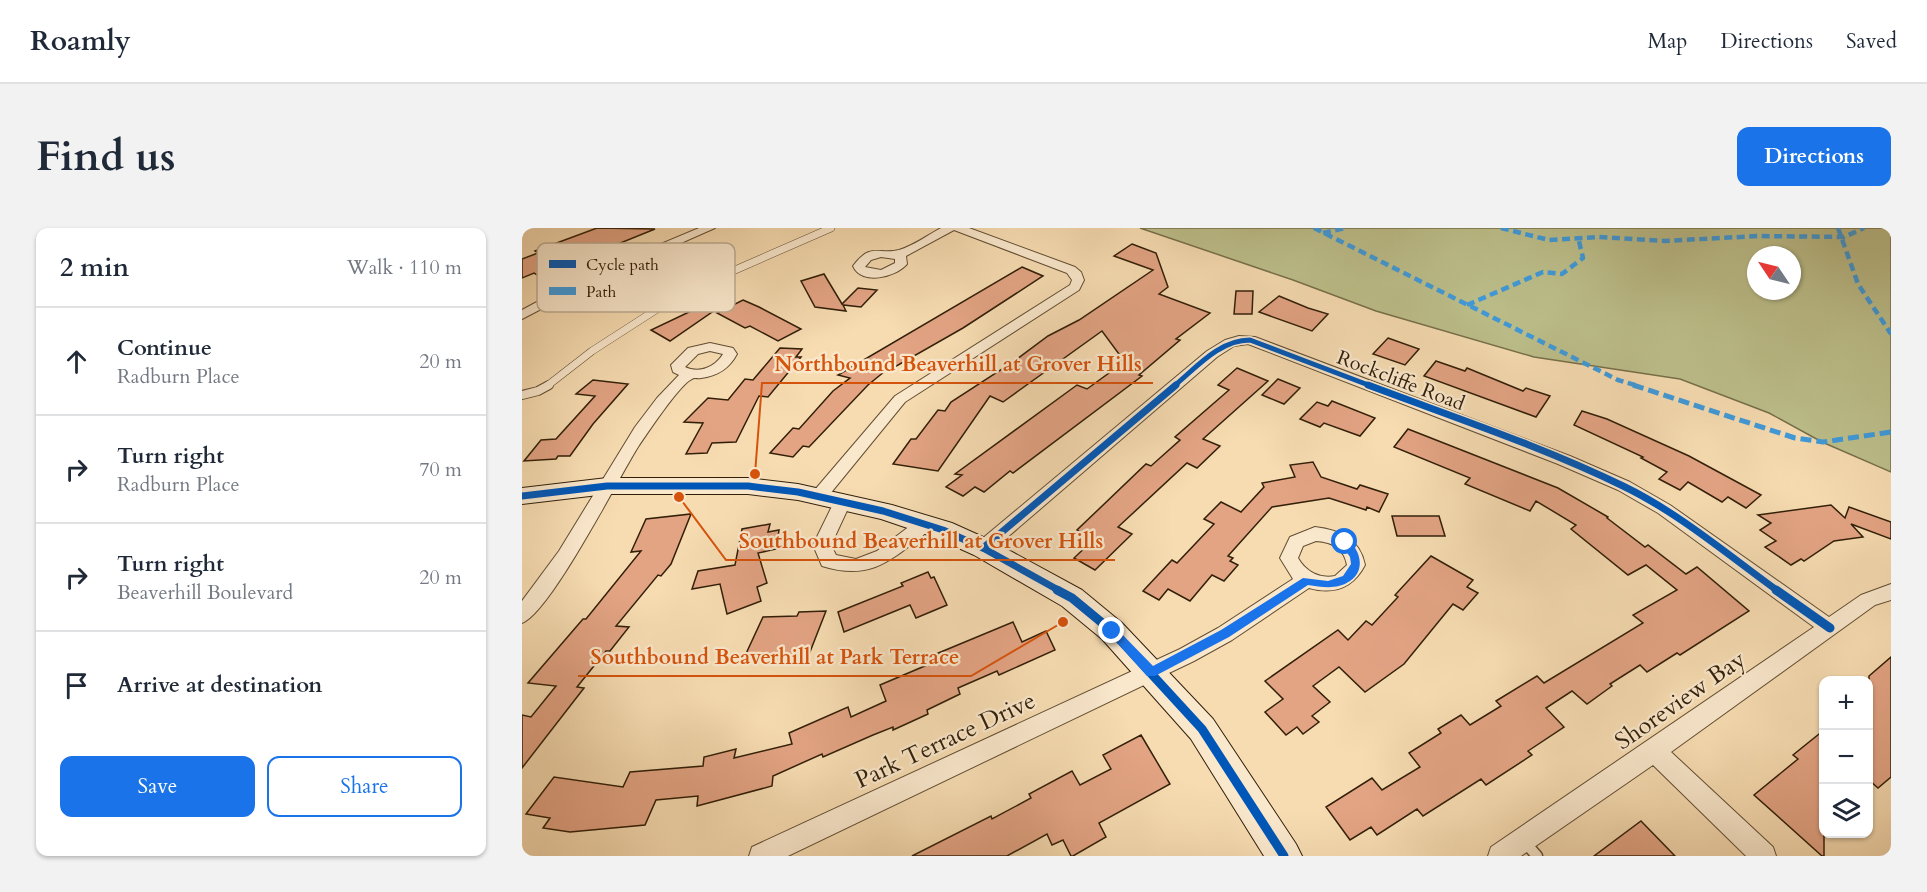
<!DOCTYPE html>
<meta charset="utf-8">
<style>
:root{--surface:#fff;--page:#f2f2f3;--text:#1f2937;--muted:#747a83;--line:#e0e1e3;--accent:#1a73e8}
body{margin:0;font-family:Cardo,serif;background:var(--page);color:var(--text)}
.controls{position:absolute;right:18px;bottom:18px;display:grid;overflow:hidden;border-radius:12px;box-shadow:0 2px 4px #0004}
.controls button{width:54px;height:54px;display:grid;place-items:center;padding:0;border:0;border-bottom:2px solid var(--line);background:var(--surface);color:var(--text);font:30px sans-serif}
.compass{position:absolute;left:1225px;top:18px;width:54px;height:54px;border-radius:50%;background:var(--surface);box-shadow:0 2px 4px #0004;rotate:305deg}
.stop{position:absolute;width:18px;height:18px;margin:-14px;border:4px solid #1a73e8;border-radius:50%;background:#fff}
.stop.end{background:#1a73e8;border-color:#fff;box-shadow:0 2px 6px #0008}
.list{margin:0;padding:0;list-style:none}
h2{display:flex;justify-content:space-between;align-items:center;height:78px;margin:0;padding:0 24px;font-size:26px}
h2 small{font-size:20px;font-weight:400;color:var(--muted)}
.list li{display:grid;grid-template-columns:39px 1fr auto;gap:18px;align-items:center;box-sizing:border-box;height:108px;padding:0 24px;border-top:2px solid var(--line)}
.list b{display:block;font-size:22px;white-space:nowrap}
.list p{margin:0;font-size:20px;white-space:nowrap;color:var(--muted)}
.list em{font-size:20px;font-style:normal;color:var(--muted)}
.actions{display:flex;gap:12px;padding:18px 24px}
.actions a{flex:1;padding:14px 0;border:2px solid var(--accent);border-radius:12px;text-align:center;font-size:21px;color:var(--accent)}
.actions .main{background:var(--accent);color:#fff}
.icon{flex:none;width:33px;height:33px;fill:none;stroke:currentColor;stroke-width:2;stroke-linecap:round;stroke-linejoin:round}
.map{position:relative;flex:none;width:1369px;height:628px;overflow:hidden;border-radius:12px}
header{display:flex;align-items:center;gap:36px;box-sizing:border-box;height:84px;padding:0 30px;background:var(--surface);border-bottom:2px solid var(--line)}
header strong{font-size:28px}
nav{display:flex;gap:33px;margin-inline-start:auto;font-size:21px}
.intro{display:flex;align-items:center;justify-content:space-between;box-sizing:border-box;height:144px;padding:0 36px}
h1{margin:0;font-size:42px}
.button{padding:15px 27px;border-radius:12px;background:var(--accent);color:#fff;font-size:21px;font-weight:700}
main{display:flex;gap:36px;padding:0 36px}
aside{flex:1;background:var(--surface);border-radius:12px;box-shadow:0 2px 4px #0004}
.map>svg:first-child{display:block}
</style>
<header>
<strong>Roamly</strong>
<nav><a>Map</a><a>Directions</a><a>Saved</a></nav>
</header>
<div class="intro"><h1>Find us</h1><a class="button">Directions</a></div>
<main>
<aside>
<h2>2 min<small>Walk · 110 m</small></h2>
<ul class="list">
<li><svg class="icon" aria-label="ahead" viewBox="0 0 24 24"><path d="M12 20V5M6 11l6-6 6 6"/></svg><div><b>Continue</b><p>Radburn Place</p></div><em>20 m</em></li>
<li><svg class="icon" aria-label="right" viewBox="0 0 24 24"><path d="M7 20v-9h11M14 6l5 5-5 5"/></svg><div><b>Turn right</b><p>Radburn Place</p></div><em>70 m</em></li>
<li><svg class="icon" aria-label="right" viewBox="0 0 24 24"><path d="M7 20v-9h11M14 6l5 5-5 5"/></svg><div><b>Turn right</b><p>Beaverhill Boulevard</p></div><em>20 m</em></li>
<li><svg class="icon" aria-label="arrive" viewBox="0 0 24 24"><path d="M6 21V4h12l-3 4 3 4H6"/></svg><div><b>Arrive at destination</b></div></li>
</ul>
<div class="actions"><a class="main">Save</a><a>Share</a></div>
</aside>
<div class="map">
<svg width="1369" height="628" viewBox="0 0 1369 628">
<rect width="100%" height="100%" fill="#f7dcb2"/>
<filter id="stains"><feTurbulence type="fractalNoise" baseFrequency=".00333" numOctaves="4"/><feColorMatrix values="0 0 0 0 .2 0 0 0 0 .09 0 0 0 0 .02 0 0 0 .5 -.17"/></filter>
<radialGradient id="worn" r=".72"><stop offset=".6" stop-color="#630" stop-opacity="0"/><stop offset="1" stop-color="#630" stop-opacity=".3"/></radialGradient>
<!-- green -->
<path fill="#bdc08c" stroke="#77704a" stroke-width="1.5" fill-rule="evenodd" d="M618,0H1369V244L1300,214L1247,185L1158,151L1012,129L854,83L771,52ZM1234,27H1270V63H1234Z"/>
<!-- building -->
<g fill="#e3a484" stroke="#311f08" stroke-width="1.5">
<polygon points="75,0 133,1 17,48 12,45 0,50 0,31 16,25 13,23"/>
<polygon points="610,16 634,25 646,59 637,66 688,85 654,111 658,112 617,147 620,148 491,245 488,243 462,264 453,259 441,268 424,259 440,247 433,246 555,157 565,161 602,134 592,129 597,126 580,103 481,174 468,168 416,243 371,236 389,211 394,211 416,182 423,183 429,174 491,134 526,108 557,92 631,42 592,28"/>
<polygon points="500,39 521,48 441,100 371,140 368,139 346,157 287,219 281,218 271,229 248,225 271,200 277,201 311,163 328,150 316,147"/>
<polygon points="302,46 320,76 336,60 355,62 339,79 321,77 324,83 293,79 279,53"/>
<polygon points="714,63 731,63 730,86 712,86"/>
<polygon points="757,68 786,80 806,86 790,103 737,84"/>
<polygon points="221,72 237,79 279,101 256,113 228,98 223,100 195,85"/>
<polygon points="188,74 193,82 148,113 129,102"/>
<polygon points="866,110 897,121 883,137 851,126"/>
<polygon points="258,120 280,121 274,129 279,129 246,169 237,168 214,214 190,215 185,225 164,226 181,195 162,194 186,170 206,172 223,151 231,152"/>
<polygon points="914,133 943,143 945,140 1001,163 1004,160 1028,168 1014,189 902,148"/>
<polygon points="715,140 746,153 681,211 698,218 675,240 665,235 596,299 610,306 573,342 552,330 571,312 555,302 624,236 629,238 658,212 653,209 707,162 696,157"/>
<polygon points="756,151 778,160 762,176 740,167"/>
<polygon points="71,152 106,156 71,196 48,228 36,228 34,231 2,233 19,212 34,211 73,168 54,166"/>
<polygon points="810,173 853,190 838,208 802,195 798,199 778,191 795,174 806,178"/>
<polygon points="1060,183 1085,191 1167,228 1239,267 1224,280 1206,269 1200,274 1166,254 1158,262 1137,251 1145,244 1119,230 1121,229 1052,197"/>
<polygon points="886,201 1036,260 1086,289 1085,290 1123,319 1126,317 1164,346 1175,339 1227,383 1158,427 1155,425 1125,444 1118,437 1088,456 1090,458 1065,476 1050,463 1024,480 1042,499 1006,523 1010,527 964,557 959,551 901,588 895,581 855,607 849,599 828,612 804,579 850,550 860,562 898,539 887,525 919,505 916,501 939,487 948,497 979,478 974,473 1015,448 1022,455 1121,395 1111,387 1155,362 1124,337 1106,347 1049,301 1054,297 1014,273 1008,283 943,256 948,250 872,219"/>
<polygon points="791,234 799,249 835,261 838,257 866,266 857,284 845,279 844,282 807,270 750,279 706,328 711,330 708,333 716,337 702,353 690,347 668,373 646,361 637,372 621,363 650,332 655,335 692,296 682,291 699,274 719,284 742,259 740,255 773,249 768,237"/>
<polygon points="1309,277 1323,290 1327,279 1369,294 1369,311 1329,296 1341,309 1312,313 1282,333 1279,331 1269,337 1243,319 1254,313 1238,302 1249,295 1236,287"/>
<polygon points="169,286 149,336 139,348 136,347 94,398 107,399 88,423 84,423 55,459 62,460 0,540 0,487 9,489 34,458 6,455 61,391 64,391 119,323 109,324 124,291"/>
<polygon points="870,288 917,288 923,308 875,308"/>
<polygon points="248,296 246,304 257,302 254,321 236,325 245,355 235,359 239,373 205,386 198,356 170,361 176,343 213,337 220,301"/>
<polygon points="909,328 951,352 945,359 956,365 941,382 931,376 882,436 843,464 817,439 791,458 808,474 790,488 797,494 781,506 775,499 764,507 743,484 761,471 743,453 816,402 826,412 844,393 850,397 876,369 873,367"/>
<polygon points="406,344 409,350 412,349 425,377 394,390 388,377 322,404 316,384 381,358 379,355"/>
<polygon points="304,383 286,429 222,430 241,389 275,388 277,384"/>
<polygon points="491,394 500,414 524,403 533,422 477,447 475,443 436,460 438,466 405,482 406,486 371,502 371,499 351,507 301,529 300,526 251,548 250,558 175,578 176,568 134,572 123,597 48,604 21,600 28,590 4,586 32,549 101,559 108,544 181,538 182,529 214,521 212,530 270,516 267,505 326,479 329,489 364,473 358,457 405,437 402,431"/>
<polygon points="1369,429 1369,549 1356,560 1347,552 1347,448"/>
<polygon points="1302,502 1302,628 1300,628 1232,567 1276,531 1271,527"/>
<polygon points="619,507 648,556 577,595 584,609 551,628 549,628 541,612 530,617 525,606 485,628 390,628 469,588 470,591 509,570 507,566 550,543 558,557 589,541 581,527"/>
<polygon points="1119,593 1153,628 1072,628"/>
</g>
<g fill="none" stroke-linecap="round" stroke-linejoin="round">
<!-- lane-far2 casing -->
<g stroke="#624e32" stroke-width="8">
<polyline id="lane-far2" points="25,158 70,123 143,76 197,49 309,0"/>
</g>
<!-- lane-far1 casing -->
<g stroke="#624e32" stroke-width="10">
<polyline id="lane-far1" points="0,167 16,163 27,157"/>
</g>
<!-- lane casing -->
<g stroke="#624e32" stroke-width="13">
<polyline id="lane" points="1001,612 1015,628"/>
</g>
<!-- street casing -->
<g stroke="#624e32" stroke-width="2">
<g id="street">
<polygon points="177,0 193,0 73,53 0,91 0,82 65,47"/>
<path d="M419,0H447L553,39L559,44L562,52L557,62L383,174L303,272H291L288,268L291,264L373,168L548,57L550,52L545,45L432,2L384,28L385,36C374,49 340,58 331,38C349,14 356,27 377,22C391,18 406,7 419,0ZM359,29L373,31V35L359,42L343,39L349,32Z"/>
<polygon points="717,108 733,109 1048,228 1108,254 1148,277 1307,389 1339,367 1369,356 1369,372 1353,377 1149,524 1251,619 1254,628 1224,628 1131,537 999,628 966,628 969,619 1292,399 1136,285 1096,262 1036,236 726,116 712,118 695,129 467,325 461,327 455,325 452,320 455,315 685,123 703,112"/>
<path d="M188,115L211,120L215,126C207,141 195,148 179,150C176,151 172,149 170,151C158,156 124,207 116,219C96,251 28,385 0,395V373L37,323L113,199L135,170L157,147L151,144L149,137L166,120ZM188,123L201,126C193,139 177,146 163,139L176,126Z"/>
<path d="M320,268L326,270L329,274L309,317L314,327L334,331L355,323L397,291L403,290L409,291L412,296L409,301C371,330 351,354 300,338L291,317L314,270Z"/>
<path d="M793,299C818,302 838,311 843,337C831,360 813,367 787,360L710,412L672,433L266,628H227L230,619L658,421L696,400L771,351L758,330L768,309ZM794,313C810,314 822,320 825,337L813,348C798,351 784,344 776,330L781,318Z"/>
</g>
</g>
<!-- secondary casing -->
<g stroke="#311f08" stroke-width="2">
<polygon id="secondary" points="85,250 226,250 276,256 370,277 430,295 470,313 560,362 600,395 691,491 774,616 780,628 742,628 669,511 580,411 540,378 452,327 412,309 359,291 276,272 226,266 85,266 0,276 0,260"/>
</g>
<!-- lane-far2 -->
<use href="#lane-far2" stroke="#fae8cd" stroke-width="7"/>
<!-- lane-far1 -->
<use href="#lane-far1" stroke="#fae8cd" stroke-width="8"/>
<!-- lane -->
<use href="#lane" stroke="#fae8cd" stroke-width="10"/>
<!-- street -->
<use href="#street" fill="#fae8cd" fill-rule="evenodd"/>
<!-- secondary -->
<use href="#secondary" fill="#fae8cd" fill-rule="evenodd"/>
<!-- quiet-far1 -->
<g stroke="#3e9bdd" stroke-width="4.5" stroke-dasharray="8 4.5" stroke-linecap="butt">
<polyline points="792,0 1096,152 1116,158"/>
<polyline points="979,0 1027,12 1077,9 1142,13 1236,8 1322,9 1342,0"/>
<polyline points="1316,0 1336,56 1369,106"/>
<polyline points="801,5 823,0"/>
<polyline points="945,77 1021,44 1040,46 1061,30 1056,9"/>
</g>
<!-- quiet -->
<polyline stroke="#3e9bdd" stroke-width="5" stroke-dasharray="11 5" stroke-linecap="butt" points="1111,157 1273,210 1301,214 1369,204"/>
<!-- cycleway-far2 casing -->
<g stroke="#fae8cd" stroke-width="8">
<path id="cycleway-far2" d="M652,158C674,140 697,112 728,112L849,158"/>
</g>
<!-- cycleway-far1 casing -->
<g stroke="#fae8cd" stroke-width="10">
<g id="cycleway-far1">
<path d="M846,157C931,189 1019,218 1101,258C1157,285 1206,327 1256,363"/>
<polyline points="0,268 85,258 226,258 276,264 361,283 421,302 461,320 538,363"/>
<polyline points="461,320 654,157"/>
</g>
</g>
<!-- cycleway casing -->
<g stroke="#fae8cd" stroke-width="13">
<g id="cycleway">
<polyline points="535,362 550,370 590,403 680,501 762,628"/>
<polyline points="1254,362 1308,400"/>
</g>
</g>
<!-- cycleway-far2 -->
<use href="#cycleway-far2" stroke="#0057b8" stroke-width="5"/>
<!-- cycleway-far1 -->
<use href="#cycleway-far1" stroke="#0057b8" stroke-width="7"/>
<!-- cycleway -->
<use href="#cycleway" stroke="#0057b8" stroke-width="9"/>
</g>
<!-- route -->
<path fill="#1a73e8" d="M823,311C839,319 844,343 828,353C815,362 800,359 786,357L707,409L633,448H625L585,403L590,398L594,400L631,438L699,402L781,350L806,353L821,348L829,336L828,329L818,314Z"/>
<g text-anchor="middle" stroke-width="4.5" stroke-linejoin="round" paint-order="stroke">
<!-- street labels -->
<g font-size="20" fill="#311f08" stroke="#fae8cd">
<text transform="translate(879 152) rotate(21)" y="7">Rockcliffe Road</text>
</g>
<!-- near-street labels -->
<g font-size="24" fill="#311f08" stroke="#fae8cd">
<text transform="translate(1158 472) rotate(-35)" y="8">Shoreview Bay</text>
<text transform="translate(423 512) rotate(-25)" y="8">Park Terrace Drive</text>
</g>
</g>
<!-- legend -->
<rect x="15" y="15" width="198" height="69" rx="9" fill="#fae8cd" stroke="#beac92" stroke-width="1.5"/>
<rect x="27" y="32" width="27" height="8" fill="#0057b8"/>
<rect x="27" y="59" width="27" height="8" fill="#3e9bdd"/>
<g font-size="16" fill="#311f08">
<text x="64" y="42">Cycle path</text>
<text x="64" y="69">Path</text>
</g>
<!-- callouts -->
<path fill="none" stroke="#d6530c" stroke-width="2" d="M233 246L240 155H631M157 269L204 332H593M541 394L449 448H56"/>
<g fill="#d6530c" stroke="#fae8cd" stroke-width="2">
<circle cx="233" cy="246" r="6"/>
<circle cx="157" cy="269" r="6"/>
<circle cx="541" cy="394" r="6"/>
</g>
<g font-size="21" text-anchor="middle" font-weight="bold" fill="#d6530c" stroke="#fae8cd" stroke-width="4.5" stroke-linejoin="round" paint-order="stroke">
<text x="436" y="143">Northbound Beaverhill at Grover Hills</text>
<text x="399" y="320">Southbound Beaverhill at Grover Hills</text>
<text x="253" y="436">Southbound Beaverhill at Park Terrace</text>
</g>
<rect width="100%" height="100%" filter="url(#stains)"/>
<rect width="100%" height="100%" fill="url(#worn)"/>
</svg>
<div class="controls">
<button>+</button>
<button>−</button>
<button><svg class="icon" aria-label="layers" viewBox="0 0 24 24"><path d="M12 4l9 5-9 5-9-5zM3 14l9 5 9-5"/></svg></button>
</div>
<svg class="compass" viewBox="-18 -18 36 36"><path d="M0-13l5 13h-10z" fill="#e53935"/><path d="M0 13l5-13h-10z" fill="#747a83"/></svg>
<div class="stop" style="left:823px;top:314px"></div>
<div class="stop end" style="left:590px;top:403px"></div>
</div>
</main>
